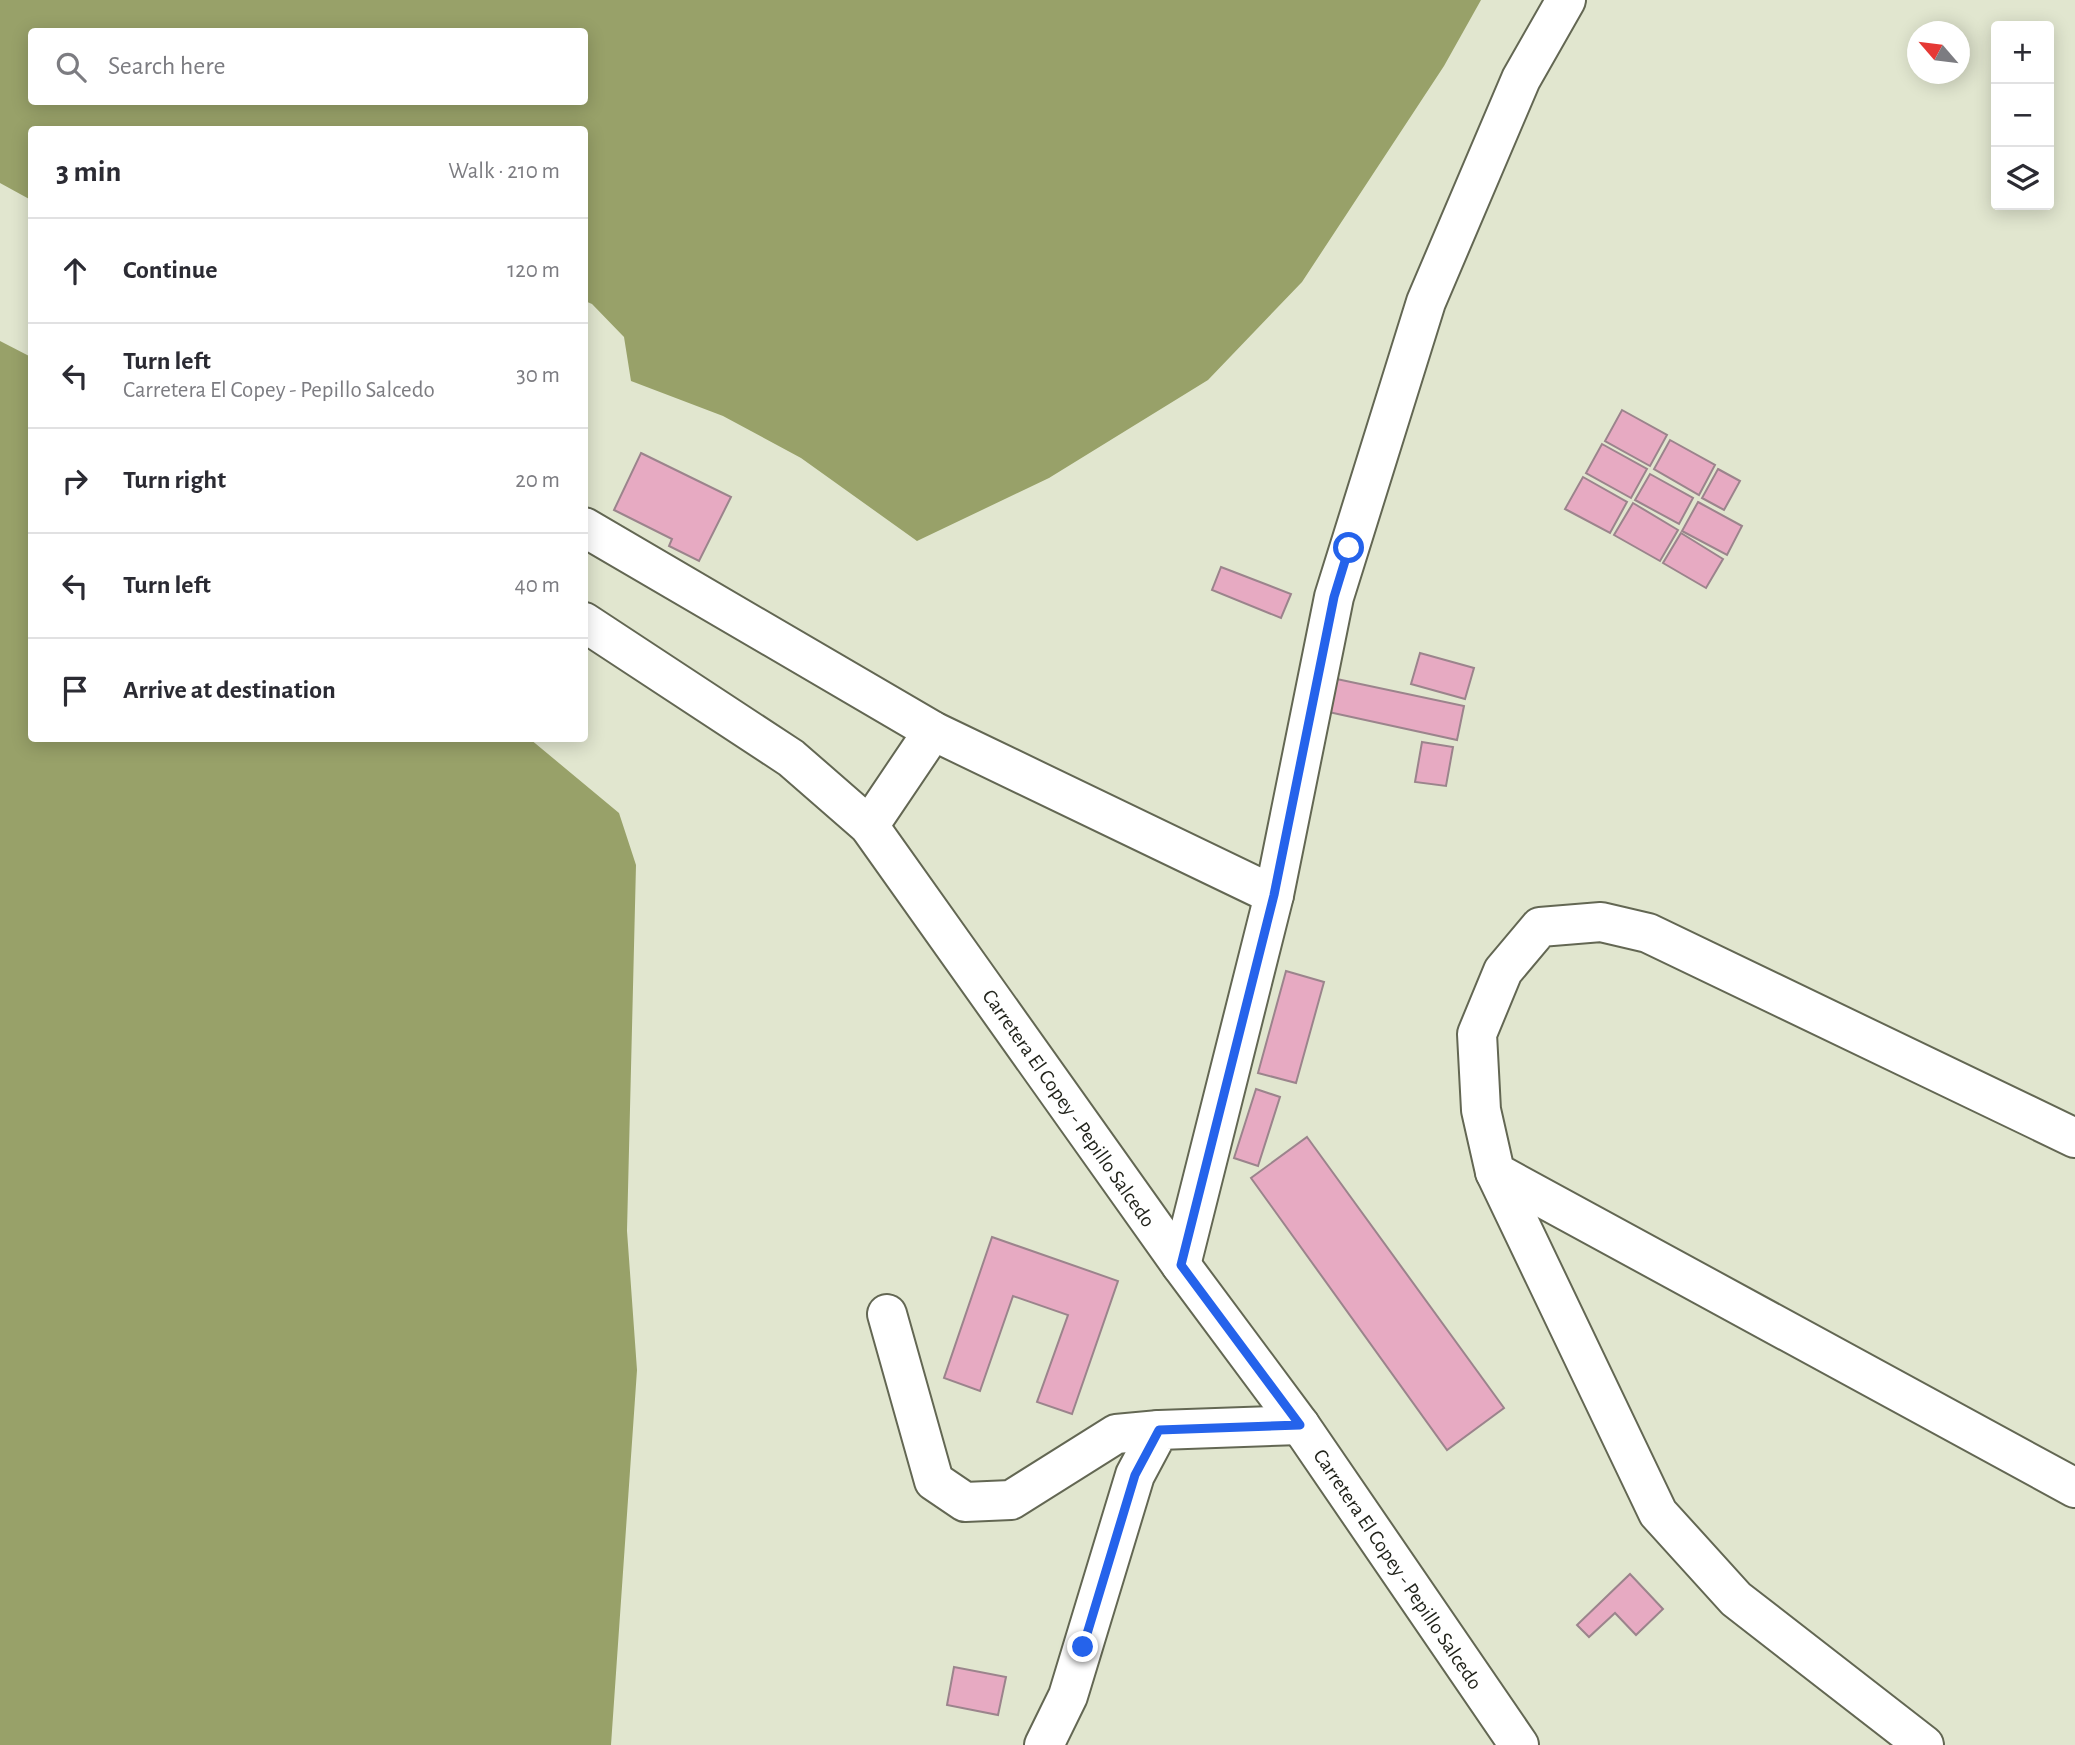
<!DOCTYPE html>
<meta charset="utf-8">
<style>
:root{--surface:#fff;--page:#f2f2f3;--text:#2b2b33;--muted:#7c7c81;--line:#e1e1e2}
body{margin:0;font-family:"Alegreya Sans",sans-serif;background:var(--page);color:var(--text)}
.controls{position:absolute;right:21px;top:21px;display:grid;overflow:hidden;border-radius:7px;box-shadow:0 4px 18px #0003}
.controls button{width:63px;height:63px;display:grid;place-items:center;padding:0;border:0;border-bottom:2px solid var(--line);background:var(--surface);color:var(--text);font:35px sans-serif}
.compass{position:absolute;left:1907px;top:21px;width:63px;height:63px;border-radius:50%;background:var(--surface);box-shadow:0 4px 18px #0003;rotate:298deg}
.stop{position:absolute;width:21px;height:21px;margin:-16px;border:5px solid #2563eb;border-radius:50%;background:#fff}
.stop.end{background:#2563eb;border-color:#fff;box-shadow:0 2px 7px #0008}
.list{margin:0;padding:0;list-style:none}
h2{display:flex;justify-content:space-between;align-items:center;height:91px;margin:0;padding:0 28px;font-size:30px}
h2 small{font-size:23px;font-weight:400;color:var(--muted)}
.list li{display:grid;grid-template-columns:46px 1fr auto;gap:21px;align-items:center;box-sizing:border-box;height:105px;padding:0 28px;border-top:2px solid var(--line)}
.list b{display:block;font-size:26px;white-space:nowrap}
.list p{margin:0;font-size:23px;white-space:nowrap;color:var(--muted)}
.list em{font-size:23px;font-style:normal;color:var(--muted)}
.icon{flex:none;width:38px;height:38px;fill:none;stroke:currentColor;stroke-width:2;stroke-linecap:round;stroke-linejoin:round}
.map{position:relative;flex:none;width:2075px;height:1745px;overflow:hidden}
.search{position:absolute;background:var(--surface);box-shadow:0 4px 18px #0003;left:28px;top:28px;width:560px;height:77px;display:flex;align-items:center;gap:18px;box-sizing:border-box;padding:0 24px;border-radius:7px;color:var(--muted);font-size:26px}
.panel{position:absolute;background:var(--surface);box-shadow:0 4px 18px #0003;left:28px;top:126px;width:560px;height:616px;border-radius:7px}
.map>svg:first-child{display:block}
</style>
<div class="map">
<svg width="2075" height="1745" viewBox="0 0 2075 1745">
<rect width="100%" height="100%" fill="#e1e6cf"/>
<!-- water -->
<g fill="#98a169" fill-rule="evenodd">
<path d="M0,0H1481L1444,66L1302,282L1208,380L1049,478L917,541L801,458L723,416L631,381L624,337L592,304L585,301L584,130H32L31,200L0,183ZM32,32H584V102H32Z"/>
<polygon points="0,341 31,357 32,738 530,739 619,813 636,865 627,1231 637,1370 611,1745 0,1745"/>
</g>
<!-- building -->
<g fill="#e7aac2" stroke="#9b848c" stroke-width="2">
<polygon points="1622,410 1667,435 1650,466 1605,441"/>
<polygon points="1670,440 1715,465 1699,495 1654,469"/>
<polygon points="1602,444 1647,469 1631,498 1586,473"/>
<polygon points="641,453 731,497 699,561 669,546 672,539 614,510"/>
<polygon points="1718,469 1740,481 1724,510 1702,498"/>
<polygon points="1650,474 1693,498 1679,524 1635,500"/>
<polygon points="1583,477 1627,502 1610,533 1565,509"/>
<polygon points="1698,502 1742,526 1727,555 1682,531"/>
<polygon points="1633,503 1678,530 1660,561 1614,535"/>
<polygon points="1681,533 1723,559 1706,588 1663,563"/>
<polygon points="1221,567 1291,594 1281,618 1212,590"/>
<polygon points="1420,653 1474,668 1465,699 1411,684"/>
<polygon points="1332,678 1464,706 1457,740 1324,711"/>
<polygon points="1422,742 1453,747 1446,786 1415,782"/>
<polygon points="1286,971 1324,982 1296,1083 1258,1073"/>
<polygon points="1256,1089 1280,1097 1258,1166 1234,1158"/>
<polygon points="1307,1137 1504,1408 1447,1450 1251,1178"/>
<polygon points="992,1237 1118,1281 1072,1414 1037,1402 1068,1315 1013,1296 980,1391 944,1378"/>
<polygon points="1630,1574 1663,1609 1636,1635 1615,1613 1589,1637 1577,1625"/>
<polygon points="954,1667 1006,1677 998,1715 947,1705"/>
</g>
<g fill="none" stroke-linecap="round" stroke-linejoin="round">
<!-- minor casing -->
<g stroke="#636753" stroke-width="42">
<g id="minor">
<polyline points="584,527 933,731 1274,895"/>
<polyline points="584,622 791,758 869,826 1181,1265 1300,1425 1519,1745"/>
<polyline points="869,826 933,731"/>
<polyline points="2075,1138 1648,933 1601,922 1540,927 1503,971 1477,1034 1481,1110 1495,1172 2075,1488"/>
<polyline points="1495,1172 1658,1513 1736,1599 1924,1745"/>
<polyline points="1181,1265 1274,895 1334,597 1426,302 1521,79 1566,0"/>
<polyline points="887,1314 934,1481 965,1502 1011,1500 1116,1434 1159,1430"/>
<polyline points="1044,1745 1068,1696 1135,1475 1159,1430 1300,1425"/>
</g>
</g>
<!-- minor -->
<use href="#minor" stroke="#fff" stroke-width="38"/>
</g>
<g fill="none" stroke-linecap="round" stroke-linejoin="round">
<!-- route -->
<polyline stroke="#2563eb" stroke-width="9" points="1083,1647 1135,1475 1159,1430 1300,1425 1181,1265 1274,895 1334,597 1349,548"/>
</g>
<g text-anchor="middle" stroke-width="5" stroke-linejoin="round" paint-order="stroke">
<!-- street labels -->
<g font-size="21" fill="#22241c" stroke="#fff">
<text transform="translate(1069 1108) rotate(55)" y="7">Carretera El Copey - Pepillo Salcedo</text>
<text transform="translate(1398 1569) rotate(56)" y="7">Carretera El Copey - Pepillo Salcedo</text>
</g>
</g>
</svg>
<div class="controls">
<button>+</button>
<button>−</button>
<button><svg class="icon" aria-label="layers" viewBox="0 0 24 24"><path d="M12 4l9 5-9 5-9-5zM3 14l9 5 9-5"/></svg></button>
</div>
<svg class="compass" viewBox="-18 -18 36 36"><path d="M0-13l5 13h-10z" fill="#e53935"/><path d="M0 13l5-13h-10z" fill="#7c7c81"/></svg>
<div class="stop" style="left:1349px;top:548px"></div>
<div class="stop end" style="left:1083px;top:1647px"></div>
<div class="search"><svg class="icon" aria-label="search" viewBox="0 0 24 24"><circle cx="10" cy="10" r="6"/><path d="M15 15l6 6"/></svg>Search here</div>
<section class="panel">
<h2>3 min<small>Walk · 210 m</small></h2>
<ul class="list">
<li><svg class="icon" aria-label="ahead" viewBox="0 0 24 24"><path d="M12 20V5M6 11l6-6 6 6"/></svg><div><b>Continue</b></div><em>120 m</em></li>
<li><svg class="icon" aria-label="left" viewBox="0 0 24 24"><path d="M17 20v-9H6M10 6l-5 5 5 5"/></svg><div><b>Turn left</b><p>Carretera El Copey - Pepillo Salcedo</p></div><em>30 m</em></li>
<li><svg class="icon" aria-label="right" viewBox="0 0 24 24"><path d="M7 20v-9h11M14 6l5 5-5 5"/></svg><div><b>Turn right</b></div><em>20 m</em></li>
<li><svg class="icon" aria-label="left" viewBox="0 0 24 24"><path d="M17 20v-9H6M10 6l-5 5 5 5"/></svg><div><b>Turn left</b></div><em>40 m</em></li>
<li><svg class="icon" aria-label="arrive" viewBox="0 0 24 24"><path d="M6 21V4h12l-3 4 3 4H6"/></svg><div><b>Arrive at destination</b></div></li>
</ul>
</section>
</div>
